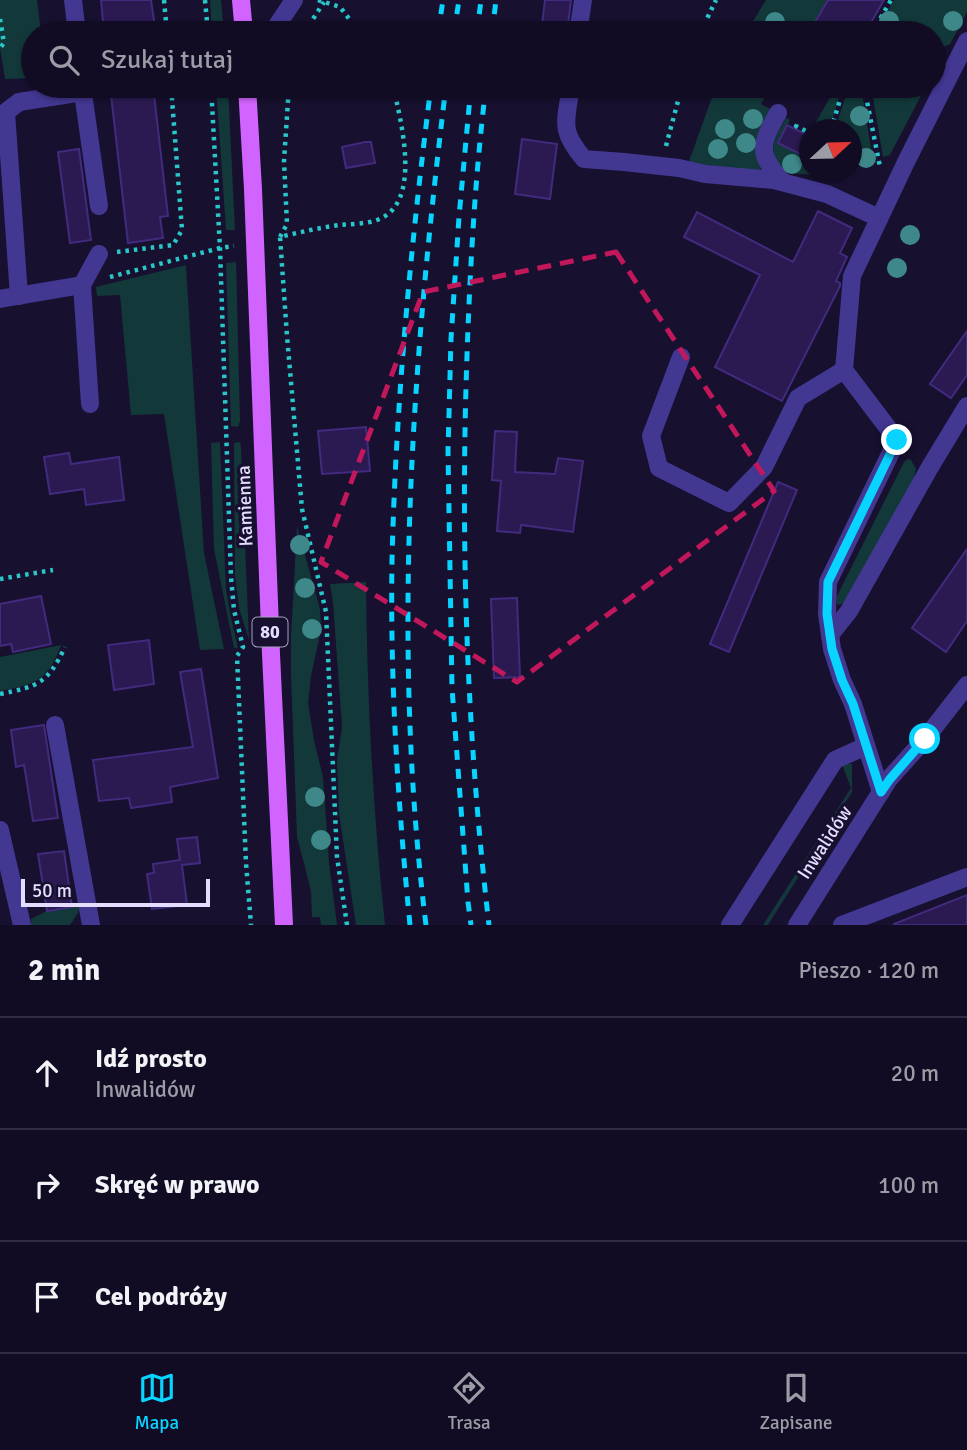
<!DOCTYPE html>
<html lang="pl">
<meta charset="utf-8">
<style>
:root{--surface:#110c23;--page:#1a152b;--text:#f1f3f6;--muted:#9c9ba6;--line:#302c41;--accent:#09d3ff}
body{margin:0;font-family:Signika,sans-serif;background:var(--page);color:var(--text)}
.compass{position:absolute;left:799px;top:119px;width:63px;height:63px;border-radius:50%;background:var(--surface);box-shadow:0 2px 5px #0004;rotate:68deg}
.scale{position:absolute;left:21px;bottom:18px;width:189px;box-sizing:border-box;padding-left:7px;border:4px solid #e4ddff;border-top:0;font-size:19px;line-height:24px;white-space:nowrap;color:#e4ddff;-webkit-text-stroke:5px #17102f;paint-order:stroke}
.stop{position:absolute;width:21px;height:21px;margin:-16px;border:5px solid #09d3ff;border-radius:50%;background:#fff}
.stop.end{background:#09d3ff;border-color:#fff;box-shadow:0 2px 7px #0008}
.list{margin:0;padding:0;list-style:none}
h2{display:flex;justify-content:space-between;align-items:center;height:91px;margin:0;padding:0 28px;font-size:30px}
h2 small{font-size:23px;font-weight:400;color:var(--muted)}
.list li{display:grid;grid-template-columns:46px 1fr auto;gap:21px;align-items:center;box-sizing:border-box;height:112px;padding:0 28px;border-top:2px solid var(--line)}
.list b{display:block;font-size:26px;white-space:nowrap}
.list p{margin:0;font-size:23px;white-space:nowrap;color:var(--muted)}
.list em{font-size:23px;font-style:normal;color:var(--muted)}
.icon{flex:none;width:38px;height:38px;fill:none;stroke:currentColor;stroke-width:2;stroke-linecap:round;stroke-linejoin:round}
.map{position:relative;flex:none;width:967px;height:925px;overflow:hidden}
.search{position:absolute;background:var(--surface);box-shadow:0 2px 5px #0004;left:21px;right:21px;top:21px;height:77px;display:flex;align-items:center;gap:18px;box-sizing:border-box;padding:0 24px;border-radius:38px;color:var(--muted);font-size:26px}
.sheet{height:427px;background:var(--surface)}
nav{display:flex;justify-content:space-around;align-items:center;box-sizing:border-box;height:98px;border-top:2px solid var(--line);background:var(--surface);font-size:19px;color:var(--muted)}
nav a{display:grid;justify-items:center;gap:4px}
nav .on{color:var(--accent)}
.map>svg:first-child{display:block}
</style>
<div class="map">
<svg width="967" height="925" viewBox="0 0 967 925">
<rect width="100%" height="100%" fill="#17102f"/>
<!-- green -->
<g fill="#123839">
<polygon points="0,0 37,0 41,33 33,33 33,78 5,79 0,48"/>
<polygon points="210,0 221,0 224,33 212,33"/>
<polygon points="766,0 828,0 815,24 820,27 816,33 746,33"/>
<polygon points="894,0 967,0 967,12 950,44 943,47 934,48 934,33 905,33 882,21"/>
<polygon points="216,86 228,86 235,230 226,230"/>
<path d="M719,86H771L761,104L770,109C756,137 750,142 762,173L688,164L711,100Z"/>
<polygon points="849,86 861,86 873,161 852,167 852,130 835,129"/>
<polygon points="871,86 926,86 890,155 883,157"/>
<polygon points="836,87 841,90 830,129 812,129"/>
<path d="M786,118L790,120L779,143L800,153L809,137L810,172H817L816,175L787,173C764,152 774,141 786,118Z"/>
<polygon points="236,262 240,421 238,427 231,426 226,263"/>
<polygon points="186,265 204,553 224,649 200,650 164,414 131,415 120,295 97,296 96,287"/>
<polygon points="220,442 226,589 230,613 238,648 234,648 214,549 211,443"/>
<polygon points="240,442 241,448 249,640 239,608 235,575 234,443"/>
<polygon points="908,459 911,460 916,469 914,478 845,602 840,605 837,604 836,598 904,462"/>
<polygon points="297,526 320,609 321,630 311,676 308,703 314,740 323,777 329,862 337,925 321,925 320,917 312,917 311,892 305,867 297,837 291,676 291,636"/>
<path d="M366,582C367,697 373,811 385,925H356L339,814L337,760L342,727L333,603L330,584Z"/>
<path d="M61,645C48,681 36,684 0,691V657Z"/>
<polygon points="842,764 852,764 852,792 768,925 763,925 851,788"/>
<polygon points="79,906 78,913 70,925 31,925 31,919 47,911"/>
</g>
<!-- building -->
<g fill="#2a1a51" stroke="#422a7f" stroke-width="2">
<polygon points="101,0 151,0 155,27 146,28 147,33 104,33"/>
<polygon points="545,0 571,0 567,33 541,33"/>
<polygon points="828,0 884,0 865,33 816,33 820,27 814,24"/>
<polygon points="110,86 153,86 168,216 160,217 163,238 128,243"/>
<polygon points="787,125 809,136 800,154 778,143"/>
<polygon points="522,139 557,144 550,199 515,194"/>
<polygon points="365,142 371,142 375,163 346,168 342,147"/>
<polygon points="79,149 91,240 70,243 58,152"/>
<polygon points="818,211 852,228 840,253 847,257 836,281 840,283 840,286 782,401 715,367 760,275 684,237 697,212 793,262"/>
<polygon points="967,331 967,375 951,398 930,384"/>
<polygon points="366,427 370,471 322,474 318,431"/>
<polygon points="495,431 517,432 515,472 555,474 558,458 583,461 573,532 521,525 520,533 497,531 501,481 492,480"/>
<polygon points="69,453 71,464 119,457 124,500 86,505 84,489 50,494 44,457"/>
<polygon points="778,482 797,490 729,652 710,644"/>
<polygon points="967,549 967,621 946,652 912,628"/>
<polygon points="41,596 51,644 13,652 11,644 0,646 0,604"/>
<polygon points="517,598 520,677 494,678 491,599"/>
<polygon points="149,640 154,684 114,690 108,645"/>
<polygon points="201,669 218,778 170,787 172,802 131,808 129,798 99,801 93,760 193,747 180,672"/>
<polygon points="44,725 58,818 33,821 24,765 16,767 11,730"/>
<polygon points="197,837 200,863 182,865 187,905 152,909 147,874 154,873 153,864 180,860 177,839"/>
<polygon points="64,851 72,907 47,911 38,854"/>
<polygon points="967,895 967,925 894,925 894,924"/>
</g>
<g fill="none" stroke-linecap="round" stroke-linejoin="round">
<!-- path -->
<g stroke="#27c7ca" stroke-width="4.5" stroke-dasharray="3.5 5" stroke-linecap="butt">
<polyline points="164,0 167,33"/>
<polyline points="205,0 208,33"/>
<polyline points="318,0 340,7 360,33"/>
<polyline points="0,19 4,43 0,48"/>
<polyline points="875,28 886,33"/>
<polyline points="304,33 324,2"/>
<polyline points="700,33 716,0"/>
<polyline points="872,33 891,0"/>
<polyline points="211,86 220,248 231,577 234,610 243,647 237,656 246,863 251,925"/>
<polyline points="864,86 880,167"/>
<polyline points="797,125 796,126 810,133"/>
<polyline points="831,130 844,86"/>
<polyline points="666,146 682,86"/>
<polyline points="280,237 287,224 284,161 289,86"/>
<polyline points="117,252 173,245 182,230 171,86"/>
<polyline points="110,277 220,248 234,246"/>
<polyline points="0,579 53,570"/>
<path d="M0,694C39,686 47,684 65,647"/>
<path d="M347,925L337,857L326,612L302,509L287,336L280,237C300,232 319,228 339,225C351,224 366,224 377,220C423,204 401,121 393,86"/>
</g>
<!-- minor -->
<g stroke="#423791" stroke-width="18">
<polyline points="73,0 77,33"/>
<polyline points="272,33 294,0"/>
<polyline points="578,33 583,0"/>
<polyline points="82,86 99,206"/>
<path d="M571,86C566,122 559,130 584,159L624,162L679,168L705,174L774,180L827,194L879,218"/>
<path d="M778,113C760,145 757,154 783,182"/>
<polyline points="19,296 6,112 19,102 83,92"/>
<polyline points="0,299 82,285"/>
<polyline points="681,357 651,436 659,468 729,503 764,467 798,398 844,370"/>
<polyline points="90,404 82,285 99,254"/>
<polyline points="830,635 849,611 930,467 967,406"/>
<polyline points="55,725 91,925"/>
<polyline points="881,792 853,704 842,680 832,649 827,614 828,582 897,440 844,370 852,276 906,162 967,41"/>
<polyline points="0,830 22,925"/>
<polyline points="730,925 835,760 866,746"/>
<polyline points="797,925 889,779 925,739 967,685"/>
<polyline points="842,925 967,877"/>
</g>
<!-- major -->
<g stroke="#d164ff" stroke-width="18">
<polyline points="241,0 244,33"/>
<polyline points="247,86 253,189 271,654 284,925"/>
</g>
<!-- rail -->
<g stroke="#09d3ff" stroke-width="5" stroke-dasharray="10 9" stroke-linecap="butt">
<polyline points="438,33 443,0"/>
<polyline points="454,33 459,0"/>
<polyline points="477,33 481,0"/>
<polyline points="492,33 496,0"/>
<polyline points="471,86 459,217 451,339 448,452 452,688 468,902 471,925"/>
<path d="M486,86C474,185 469,286 466,387C461,566 468,746 489,925"/>
<path d="M410,925C398,804 390,682 392,560C396,401 411,243 431,86"/>
<path d="M426,925C391,646 412,364 446,86"/>
</g>
</g>
<!-- trees -->
<g fill="#3e8889">
<circle cx="889" cy="21" r="10"/>
<circle cx="953" cy="21" r="10"/>
<circle cx="775" cy="22" r="10"/>
<circle cx="860" cy="116" r="10"/>
<circle cx="753" cy="119" r="10"/>
<circle cx="725" cy="129" r="10"/>
<circle cx="746" cy="143" r="10"/>
<circle cx="718" cy="149" r="10"/>
<circle cx="866" cy="158" r="10"/>
<circle cx="792" cy="164" r="10"/>
<circle cx="910" cy="235" r="10"/>
<circle cx="897" cy="268" r="10"/>
<circle cx="300" cy="545" r="10"/>
<circle cx="305" cy="588" r="10"/>
<circle cx="312" cy="629" r="10"/>
<circle cx="315" cy="797" r="10"/>
<circle cx="321" cy="840" r="10"/>
</g>
<g fill="none" stroke-linecap="round" stroke-linejoin="round">
<!-- route -->
<polyline stroke="#09d3ff" stroke-width="9" points="897,440 828,582 827,614 832,649 842,680 853,704 881,792 890,779 925,739"/>
</g>
<!-- marked area -->
<path fill="none" stroke="#c2185b" stroke-width="5" stroke-dasharray="14 9" stroke-linejoin="round" d="M616,252L774,491L517,682L321,562L423,292Z"/>
<g text-anchor="middle" stroke-width="7" stroke-linejoin="round" paint-order="stroke">
<!-- shield labels -->
<rect fill="#17102f" stroke="#a6a0c1" stroke-width="2" x="252.5" y="617.5" width="35" height="29" rx="5"/>
<g font-size="18" font-weight="bold" fill="#e4ddff">
<text x="270" y="638">80</text>
</g>
<!-- street labels -->
<g font-size="19" fill="#e4ddff" stroke="#17102f">
<text transform="translate(244 506) rotate(-92)" y="7">Kamienna</text>
<text transform="translate(824 842) rotate(-57)" y="7">Inwalidów</text>
</g>
</g>
</svg>
<svg class="compass" viewBox="-18 -18 36 36"><path d="M0-13l5 13h-10z" fill="#e53935"/><path d="M0 13l5-13h-10z" fill="#9c9ba6"/></svg>
<div class="scale">50 m</div>
<div class="stop" style="left:925px;top:739px"></div>
<div class="stop end" style="left:897px;top:440px"></div>
<div class="search"><svg class="icon" aria-label="search" viewBox="0 0 24 24"><circle cx="10" cy="10" r="6"/><path d="M15 15l6 6"/></svg>Szukaj tutaj</div>
</div>
<section class="sheet">
<h2>2 min<small>Pieszo · 120 m</small></h2>
<ul class="list">
<li><svg class="icon" aria-label="ahead" viewBox="0 0 24 24"><path d="M12 20V5M6 11l6-6 6 6"/></svg><div><b>Idź prosto</b><p>Inwalidów</p></div><em>20 m</em></li>
<li><svg class="icon" aria-label="right" viewBox="0 0 24 24"><path d="M7 20v-9h11M14 6l5 5-5 5"/></svg><div><b>Skręć w prawo</b></div><em>100 m</em></li>
<li><svg class="icon" aria-label="arrive" viewBox="0 0 24 24"><path d="M6 21V4h12l-3 4 3 4H6"/></svg><div><b>Cel podróży</b></div></li>
</ul>
</section>
<nav>
<a class="on"><svg class="icon" aria-label="map" viewBox="0 0 24 24"><path d="M3 6l6-2 6 2 6-2v14l-6 2-6-2-6 2zM9 4v14M15 6v14"/></svg>Mapa</a>
<a><svg class="icon" aria-label="directions" viewBox="0 0 24 24"><path d="M12 3l9 9-9 9-9-9zM9 14v-3h6M13 9l2 2-2 2"/></svg>Trasa</a>
<a><svg class="icon" aria-label="saved" viewBox="0 0 24 24"><path d="M7 4h10v16l-5-4-5 4z"/></svg>Zapisane</a>
</nav>
